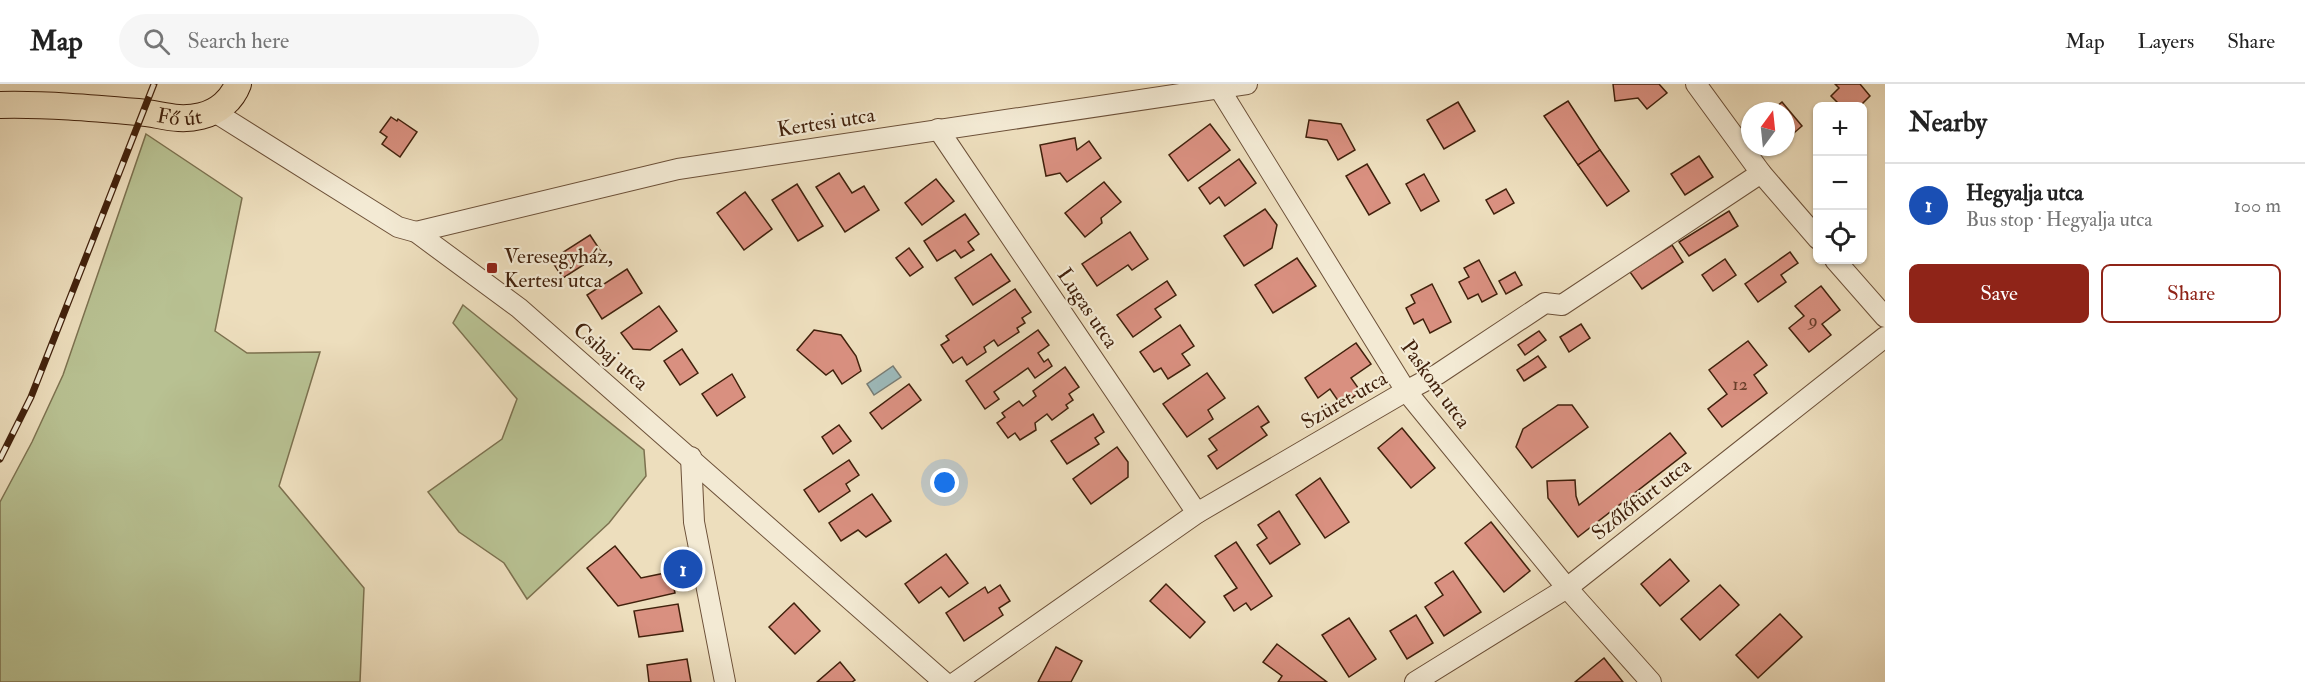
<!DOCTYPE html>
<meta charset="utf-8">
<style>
:root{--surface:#fff;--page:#f6f6f6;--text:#222;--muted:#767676;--line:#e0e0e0;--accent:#8f2418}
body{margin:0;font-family:"IM FELL Double Pica",serif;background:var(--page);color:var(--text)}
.controls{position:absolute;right:18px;top:18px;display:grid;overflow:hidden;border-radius:9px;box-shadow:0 2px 4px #0004}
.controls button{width:54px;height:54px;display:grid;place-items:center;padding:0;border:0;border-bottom:2px solid var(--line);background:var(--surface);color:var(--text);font:30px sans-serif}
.compass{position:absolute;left:1741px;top:18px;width:54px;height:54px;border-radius:50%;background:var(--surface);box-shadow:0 2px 4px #0004;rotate:15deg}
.you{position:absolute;left:945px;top:399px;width:21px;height:21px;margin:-15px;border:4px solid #fff;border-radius:50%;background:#1a73e8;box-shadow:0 0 0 9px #1a73e833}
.badge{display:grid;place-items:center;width:39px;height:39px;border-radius:50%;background:var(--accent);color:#fff;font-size:20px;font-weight:700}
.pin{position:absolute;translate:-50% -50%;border:3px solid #fff;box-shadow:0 2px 6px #0006}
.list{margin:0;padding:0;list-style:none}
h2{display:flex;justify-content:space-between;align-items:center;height:78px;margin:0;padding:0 24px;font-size:26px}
h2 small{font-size:20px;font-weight:400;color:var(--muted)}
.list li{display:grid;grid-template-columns:39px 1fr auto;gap:18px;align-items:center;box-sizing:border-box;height:84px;padding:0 24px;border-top:2px solid var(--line)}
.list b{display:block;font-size:22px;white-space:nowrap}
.list p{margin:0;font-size:20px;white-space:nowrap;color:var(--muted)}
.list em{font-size:20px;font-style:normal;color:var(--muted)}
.actions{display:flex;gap:12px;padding:18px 24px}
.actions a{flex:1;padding:14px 0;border:2px solid var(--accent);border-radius:9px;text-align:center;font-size:21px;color:var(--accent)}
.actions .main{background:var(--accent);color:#fff}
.icon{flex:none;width:33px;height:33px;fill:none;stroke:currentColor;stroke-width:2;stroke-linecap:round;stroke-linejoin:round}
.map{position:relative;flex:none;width:1885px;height:598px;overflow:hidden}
header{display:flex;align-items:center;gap:36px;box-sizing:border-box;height:84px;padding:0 30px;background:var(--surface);border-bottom:2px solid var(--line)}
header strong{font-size:28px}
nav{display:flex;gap:33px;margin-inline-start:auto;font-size:21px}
.search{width:420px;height:54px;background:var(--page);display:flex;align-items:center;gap:15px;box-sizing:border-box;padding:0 21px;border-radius:33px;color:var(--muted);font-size:22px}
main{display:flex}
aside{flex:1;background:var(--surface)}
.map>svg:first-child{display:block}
</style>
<header>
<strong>Map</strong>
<div class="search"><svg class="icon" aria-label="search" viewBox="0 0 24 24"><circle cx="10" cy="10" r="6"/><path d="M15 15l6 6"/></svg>Search here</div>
<nav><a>Map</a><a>Layers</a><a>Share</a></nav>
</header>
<main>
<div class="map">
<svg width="1885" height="598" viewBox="0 0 1885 598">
<rect width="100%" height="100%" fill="#eddebd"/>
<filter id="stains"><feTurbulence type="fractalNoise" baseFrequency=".00333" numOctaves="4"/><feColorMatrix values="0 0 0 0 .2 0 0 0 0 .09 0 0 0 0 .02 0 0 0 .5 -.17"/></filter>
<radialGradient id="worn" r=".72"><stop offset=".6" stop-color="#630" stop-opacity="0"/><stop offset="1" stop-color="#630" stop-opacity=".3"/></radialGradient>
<!-- green -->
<g fill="#b8c192" stroke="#7c714f" stroke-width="1.5">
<polygon points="146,50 242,114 215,247 247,269 320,268 279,402 364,504 360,598 0,598 0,418 32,358 63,291"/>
<polygon points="463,221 644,366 646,392 609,439 527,515 504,479 459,448 428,408 502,355 517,315 453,239"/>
</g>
<!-- water -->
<polygon fill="#9dbabb" stroke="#787d75" stroke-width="1.5" points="893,282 901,293 874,311 867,300"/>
<!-- building -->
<g fill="#d99080" stroke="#41210c" stroke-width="1.5">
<polygon points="1613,0 1659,0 1667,9 1647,25 1638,14 1615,17"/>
<polygon points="1835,0 1860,0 1870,12 1861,21 1862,22 1841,22 1831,12 1839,4"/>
<polygon points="1568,17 1600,66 1578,81 1544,32"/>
<polygon points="1458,18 1475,47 1444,65 1427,36"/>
<polygon points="1782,18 1802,42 1787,55 1786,27 1771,27"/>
<polygon points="391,33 397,37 398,35 417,48 400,73 382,60 387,53 380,48"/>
<polygon points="1309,36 1341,40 1355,66 1338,76 1327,56 1306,53"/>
<polygon points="1210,40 1230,66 1188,97 1169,71"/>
<polygon points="1075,54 1077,66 1089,57 1101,74 1067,98 1060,89 1046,92 1040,61"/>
<polygon points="1600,66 1629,107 1607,122 1578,81"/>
<polygon points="1699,72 1713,93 1685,111 1671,90"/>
<polygon points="1239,75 1256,99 1225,122 1219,113 1210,120 1199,104"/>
<polygon points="1367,80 1390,119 1369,131 1346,92"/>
<polygon points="839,89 852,109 864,102 879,126 845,148 816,103"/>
<polygon points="1424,90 1439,117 1421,127 1406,100"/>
<polygon points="936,95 954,117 922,141 905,119"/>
<polygon points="1104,98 1121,118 1101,134 1102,139 1085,153 1065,129"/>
<polygon points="797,100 823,142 798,157 772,116"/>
<polygon points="1506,105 1514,119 1494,130 1486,116"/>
<polygon points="745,108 772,145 744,166 717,129"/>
<polygon points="1265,125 1277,141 1272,164 1244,182 1224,152"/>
<polygon points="1729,127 1738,142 1689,172 1679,158"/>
<polygon points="965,130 979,150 968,158 974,166 961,174 955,166 937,177 924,157"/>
<polygon points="1130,148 1148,175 1132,186 1128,181 1097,202 1082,180"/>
<polygon points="590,151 602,169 563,194 551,176"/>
<polygon points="1672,161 1683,178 1642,205 1630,188"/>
<polygon points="909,164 923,183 910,192 896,174"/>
<polygon points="1790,168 1798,179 1781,191 1786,198 1758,218 1745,200"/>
<polygon points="991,170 1010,197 973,221 955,194"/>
<polygon points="1297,174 1316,202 1273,229 1255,201"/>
<polygon points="1725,175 1736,191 1713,207 1702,191"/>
<polygon points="1479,176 1497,210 1482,218 1478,210 1468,215 1459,198 1469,193 1464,184"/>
<polygon points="627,185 642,209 602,235 587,211"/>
<polygon points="1515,188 1522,201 1506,210 1499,197"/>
<polygon points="1167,197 1176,211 1155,225 1161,233 1133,253 1117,231"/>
<polygon points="1432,200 1451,238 1430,249 1423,235 1414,240 1406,224 1415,219 1411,211"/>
<polygon points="1821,202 1840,226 1822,240 1831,251 1809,268 1789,244 1804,232 1795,222"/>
<polygon points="1015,205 1031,228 1022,234 1025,239 1017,244 1019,248 998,262 994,256 984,263 986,268 967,281 962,273 953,279 941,261 949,256 946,252"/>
<polygon points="659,222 677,247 650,266 633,265 621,249"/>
<polygon points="1581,240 1590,254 1569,268 1560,253"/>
<polygon points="1180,241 1194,262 1182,270 1190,281 1168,295 1161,284 1154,288 1140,268"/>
<polygon points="814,246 841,251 856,272 861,287 842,300 833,286 826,291 797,266"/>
<polygon points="1038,246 1049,261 1038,269 1044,278 1048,275 1052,282 1035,294 1028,284 994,308 999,315 985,325 966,297"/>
<polygon points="1539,247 1546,256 1525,271 1518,261"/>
<polygon points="1748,257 1767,281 1754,291 1767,309 1722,343 1708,325 1727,310 1709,286"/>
<polygon points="1356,259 1371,280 1351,294 1361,308 1341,321 1330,305 1318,314 1305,294"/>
<polygon points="682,265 698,289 680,301 664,277"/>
<polygon points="1538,272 1546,283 1524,297 1517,286"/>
<polygon points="1065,283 1079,303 1069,310 1073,316 1066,321 1068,324 1052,336 1047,330 1035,339 1036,346 1020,356 1015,349 1008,354 997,339 1005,333 1002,329 1019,317 1023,322 1036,312 1033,307"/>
<polygon points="1207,289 1225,314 1208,326 1213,335 1187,353 1163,320"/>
<polygon points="732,290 745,313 717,332 702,310"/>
<polygon points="909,300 921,316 882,345 870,329"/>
<polygon points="1558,321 1572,321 1588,343 1532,384 1516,363 1523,345"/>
<polygon points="1258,322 1269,338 1261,343 1267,351 1217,385 1208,372 1217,366 1209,355"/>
<polygon points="1093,330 1104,348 1095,354 1099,360 1067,380 1051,357"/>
<polygon points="839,341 851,357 833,370 822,353"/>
<polygon points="1402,344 1435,384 1411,404 1378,364"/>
<polygon points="1670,349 1686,369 1578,453 1548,414 1547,397 1575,396 1576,412 1579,421"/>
<polygon points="1117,363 1128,378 1128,393 1091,420 1073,395"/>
<polygon points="849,376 859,391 846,400 850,407 819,428 804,406"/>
<polygon points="1320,394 1349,438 1325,454 1296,411"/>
<polygon points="872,410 891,437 866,453 858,446 841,457 829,439"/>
<polygon points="1279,427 1300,460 1270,480 1257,461 1267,454 1258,441"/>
<polygon points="1491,438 1530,487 1504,508 1465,459"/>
<polygon points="1236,458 1272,512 1251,526 1246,519 1234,527 1224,512 1237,504 1215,472"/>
<polygon points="615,462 641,494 670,488 675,509 618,522 587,484"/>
<polygon points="946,470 968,499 949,513 941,503 919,519 905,500"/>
<polygon points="1670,475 1689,497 1660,522 1641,500"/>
<polygon points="1453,487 1481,528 1444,552 1425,523 1443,511 1435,499"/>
<polygon points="1166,500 1205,538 1190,554 1150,517"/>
<polygon points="1000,501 1010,517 999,524 1003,531 964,557 946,529 985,503 988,509"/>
<polygon points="1720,501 1739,521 1700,556 1681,535"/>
<polygon points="794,519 820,547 795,570 769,543"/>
<polygon points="678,520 683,547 639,553 634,527"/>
<polygon points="1780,530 1802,553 1758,594 1736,571"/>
<polygon points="1416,531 1433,559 1407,575 1390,547"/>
<polygon points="1349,534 1376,575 1349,593 1322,551"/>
<polygon points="1277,560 1327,598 1278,598 1282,592 1263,578"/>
<polygon points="1056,563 1082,577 1071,598 1038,598"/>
<polygon points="1604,574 1623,598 1575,598"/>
<polygon points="687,575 691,598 649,598 647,581"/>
<polygon points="840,578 855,596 852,598 817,598"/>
</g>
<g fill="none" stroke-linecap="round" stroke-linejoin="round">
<!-- minor casing -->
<g stroke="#6c5038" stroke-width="22">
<g id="minor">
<polyline points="1696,0 1761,89 1818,155"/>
<polyline points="1219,4 1406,307 1567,504 1651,598"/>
<polyline points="213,27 398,143 416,148 519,224 944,598"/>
<polyline points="938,45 1197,429"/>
<polyline points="416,148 678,85 1247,0"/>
<polyline points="1835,176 1885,233"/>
<polyline points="691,373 694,438 725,598"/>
<polyline points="956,598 1197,429 1406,307 1438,290 1545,219 1562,221 1761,89"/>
<polyline points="1415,598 1567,504 1885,253"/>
</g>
</g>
<!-- major casing -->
<g stroke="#41210c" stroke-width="28">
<g id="major">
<path id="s1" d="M0,21C46,20 92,24 138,28C161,30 177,38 201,32C218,28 232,16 238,0"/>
</g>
</g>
<!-- minor -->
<use href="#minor" stroke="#f3ead4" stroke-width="20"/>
<!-- major -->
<use href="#major" stroke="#eddebd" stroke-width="26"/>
<!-- rail casing -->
<g stroke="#41210c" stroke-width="7">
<polyline id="rail" points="0,375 31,313 154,0"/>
</g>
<!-- rail -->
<use href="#rail" stroke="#f3ead4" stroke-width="4.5" stroke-dasharray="14" stroke-linecap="butt"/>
</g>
<!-- markers -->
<rect fill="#8f2418" stroke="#f3ead4" stroke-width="2" x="486" y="178" width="12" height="12" rx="3"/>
<g text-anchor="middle" stroke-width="4.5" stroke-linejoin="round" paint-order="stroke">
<!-- number labels -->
<g font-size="18" fill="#673d29">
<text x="1813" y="242">9</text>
<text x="1740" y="306">12</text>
</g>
<!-- street labels -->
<g font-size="21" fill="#41210c" stroke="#f3ead4">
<text dy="7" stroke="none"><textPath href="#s1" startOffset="180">Fő út</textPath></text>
<text transform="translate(826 38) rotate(-9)" y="7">Kertesi utca</text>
<text transform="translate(1088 224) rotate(56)" y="7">Lugas utca</text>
<text transform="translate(611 272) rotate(41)" y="7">Csibaj utca</text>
<text transform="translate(1436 300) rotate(54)" y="7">Paskom utca</text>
<text transform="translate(1344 316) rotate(-30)" y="7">Szüret utca</text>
<text transform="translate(1641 415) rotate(-38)" y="7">Szőlőfürt utca</text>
</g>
<!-- poi labels -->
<g font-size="21" fill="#41210c" stroke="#f3ead4" text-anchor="start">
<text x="504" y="179">Veresegyház,<tspan x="504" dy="24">Kertesi utca</tspan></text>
</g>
</g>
<rect width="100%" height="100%" filter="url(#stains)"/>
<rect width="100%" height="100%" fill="url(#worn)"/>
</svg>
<div class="controls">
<button>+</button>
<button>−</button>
<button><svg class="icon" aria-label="locate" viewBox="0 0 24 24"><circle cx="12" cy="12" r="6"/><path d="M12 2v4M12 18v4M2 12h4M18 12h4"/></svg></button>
</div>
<svg class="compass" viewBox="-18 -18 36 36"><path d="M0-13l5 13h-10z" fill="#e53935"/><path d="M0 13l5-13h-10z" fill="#767676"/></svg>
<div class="you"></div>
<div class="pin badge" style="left:683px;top:485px;background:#1a4fb4">1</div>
</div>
<aside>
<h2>Nearby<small></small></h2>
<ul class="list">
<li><span class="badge" style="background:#1a4fb4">1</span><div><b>Hegyalja utca</b><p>Bus stop · Hegyalja utca</p></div><em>100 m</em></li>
</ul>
<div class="actions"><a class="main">Save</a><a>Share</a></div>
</aside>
</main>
